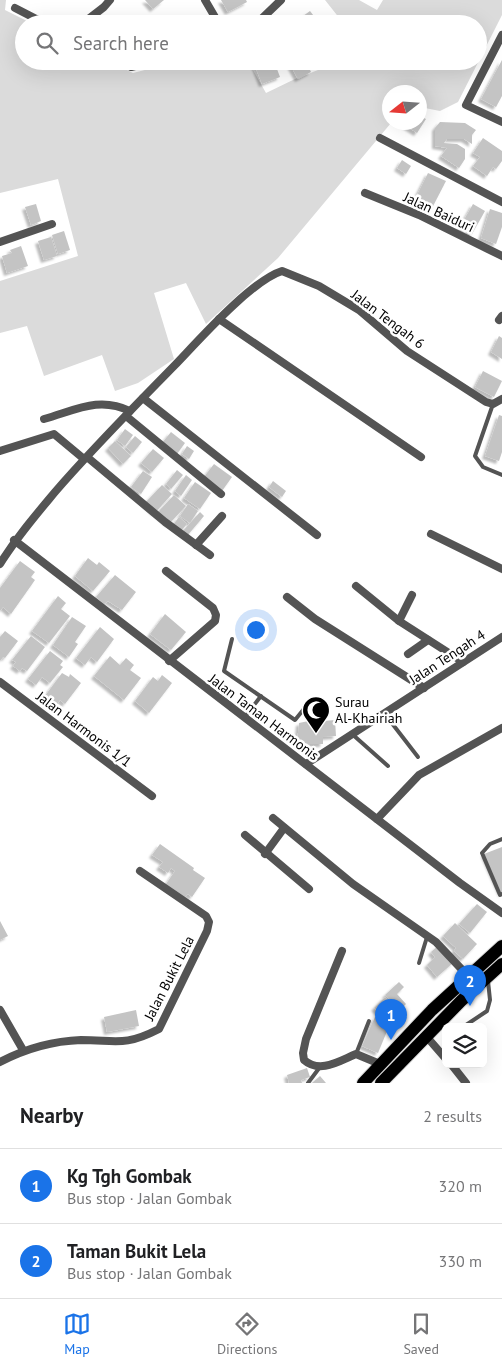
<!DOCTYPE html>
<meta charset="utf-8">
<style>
:root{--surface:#fff;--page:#f2f2f2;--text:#202124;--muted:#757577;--line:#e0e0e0;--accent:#1a73e8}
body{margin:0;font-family:"PT Sans",sans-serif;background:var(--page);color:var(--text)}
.controls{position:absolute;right:15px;bottom:15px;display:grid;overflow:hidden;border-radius:8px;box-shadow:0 5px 20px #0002}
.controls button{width:45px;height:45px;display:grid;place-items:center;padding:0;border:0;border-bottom:1px solid var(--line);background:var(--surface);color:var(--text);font:25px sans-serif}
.compass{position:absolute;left:382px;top:85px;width:45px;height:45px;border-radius:50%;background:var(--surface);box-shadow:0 5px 20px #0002;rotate:253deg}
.you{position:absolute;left:255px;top:629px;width:18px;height:18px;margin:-12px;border:4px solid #fff;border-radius:50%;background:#1a73e8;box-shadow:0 0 0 8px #1a73e833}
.badge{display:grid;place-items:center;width:32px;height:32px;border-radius:50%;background:var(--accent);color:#fff;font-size:16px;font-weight:700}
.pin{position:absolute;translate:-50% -41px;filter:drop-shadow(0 1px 2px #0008)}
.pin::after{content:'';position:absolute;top:26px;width:18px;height:15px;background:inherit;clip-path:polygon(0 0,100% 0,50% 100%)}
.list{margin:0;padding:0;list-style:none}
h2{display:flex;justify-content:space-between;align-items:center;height:65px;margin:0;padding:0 20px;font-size:21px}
h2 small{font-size:16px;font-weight:400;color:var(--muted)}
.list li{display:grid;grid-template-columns:32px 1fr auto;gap:15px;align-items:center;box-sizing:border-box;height:75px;padding:0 20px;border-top:1px solid var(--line)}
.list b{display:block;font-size:19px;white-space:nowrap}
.list p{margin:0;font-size:16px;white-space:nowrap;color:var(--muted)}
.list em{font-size:16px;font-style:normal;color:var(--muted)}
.icon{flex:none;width:28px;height:28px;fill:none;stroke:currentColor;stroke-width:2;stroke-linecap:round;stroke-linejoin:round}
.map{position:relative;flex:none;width:502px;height:1083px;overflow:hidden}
.search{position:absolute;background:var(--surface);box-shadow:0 5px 20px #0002;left:15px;right:15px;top:15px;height:55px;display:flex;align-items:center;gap:12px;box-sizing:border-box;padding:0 18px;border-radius:28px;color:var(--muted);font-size:19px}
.sheet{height:215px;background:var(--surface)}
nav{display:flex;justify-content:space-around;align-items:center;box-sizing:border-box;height:70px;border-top:1px solid var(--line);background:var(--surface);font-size:14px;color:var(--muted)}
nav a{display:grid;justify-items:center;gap:2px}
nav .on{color:var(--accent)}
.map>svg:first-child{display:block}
</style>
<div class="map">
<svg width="502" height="1083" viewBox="0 0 502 1083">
<defs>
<filter id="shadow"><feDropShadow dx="-3" dy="3" stdDeviation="1" flood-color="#0004"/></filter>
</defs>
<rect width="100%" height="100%" fill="#fff"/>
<!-- green -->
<polygon fill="#dbdbdb" points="0,0 6,0 5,10 33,24 24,24 24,61 109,61 133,73 180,61 248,61 266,93 295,79 341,61 478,61 478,24 344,24 325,0 359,0 377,10 383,0 502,0 502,15 458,102 440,111 420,107 420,92 390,92 390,122 391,123 278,258 206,324 186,283 154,293 174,359 138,383 115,391 102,355 44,376 27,326 0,333 0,281 78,256 58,179 0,193"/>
<!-- building -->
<g fill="#c4c4c4" filter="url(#shadow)">
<polygon points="145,0 164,0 153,9"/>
<polygon points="221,0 246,0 247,2 228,12"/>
<polygon points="310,11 320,24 302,24 299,19"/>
<polygon points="502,60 502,96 496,107 481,99"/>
<polygon points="253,61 274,61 280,77 262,84"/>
<polygon points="288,61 306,61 311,72 298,79"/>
<polygon points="420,116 426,119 417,133 400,122 420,122"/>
<polygon points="440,122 465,123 476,130 472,135 472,144 464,139 447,139 444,143 457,144 465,149 465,159 459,168 441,156 447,148 435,146 435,128"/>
<polygon points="483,138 502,151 502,161 496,169 493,167 487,176 473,166 480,157 473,153"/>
<polygon points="402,160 411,166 406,174 397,168"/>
<polygon points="428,173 446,181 431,210 414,201"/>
<polygon points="36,204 41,221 31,225 25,207"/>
<polygon points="473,204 485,211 472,234 460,227"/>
<polygon points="490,209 502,213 502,227 496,244 481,238"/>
<polygon points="64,231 70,250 58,254 52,235"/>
<polygon points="51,237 57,256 44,260 38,241"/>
<polygon points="21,246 28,266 7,273 2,256 12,253 10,250"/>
<polygon points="499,336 502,338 502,359 491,352"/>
<polygon points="483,371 502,381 494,397 475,387"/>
<polygon points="499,415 502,416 502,452 499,461 485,456"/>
<polygon points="125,429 133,435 125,446 117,440"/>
<polygon points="171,432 185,443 177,454 162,443"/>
<polygon points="135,436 142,442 133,453 126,447"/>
<polygon points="115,441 131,456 123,464 108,448"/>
<polygon points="187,446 194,451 189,459 182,454"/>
<polygon points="153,449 164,458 152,472 141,463"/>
<polygon points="214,464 232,477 222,491 204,477"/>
<polygon points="177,470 183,475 171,489 166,484"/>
<polygon points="143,471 152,477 141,494 131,487"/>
<polygon points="186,475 192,480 181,496 175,491"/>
<polygon points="273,481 286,491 282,497 269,487"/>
<polygon points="195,482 211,493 200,509 184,498"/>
<polygon points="162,485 172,494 155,513 145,503"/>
<polygon points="174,495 186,506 169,524 157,513"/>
<polygon points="188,504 198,511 190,523 180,516"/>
<polygon points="200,512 204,516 187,536 182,532"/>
<polygon points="179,517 187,524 181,531 173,525"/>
<polygon points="88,558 97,565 99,562 110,571 93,591 75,576"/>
<polygon points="20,561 35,572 31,577 35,580 11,614 3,607 0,611 0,588"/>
<polygon points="115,575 136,592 122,610 108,601 104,604 96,597"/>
<polygon points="58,596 66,603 61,609 70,616 49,643 32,631"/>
<polygon points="165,614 186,632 171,650 150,634"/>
<polygon points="72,617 86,626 75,642 78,644 69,657 53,645"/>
<polygon points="100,627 114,639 97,662 91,657 85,665 76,658"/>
<polygon points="5,631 18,641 5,658 3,657 0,661 0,637"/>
<polygon points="31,636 45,647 27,671 22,668 20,671 13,666 16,662 12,660"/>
<polygon points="50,651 63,661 60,665 63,667 50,683 42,677 36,685 28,679"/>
<polygon points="110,656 120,665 126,658 134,665 130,670 141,678 124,700 94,676"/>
<polygon points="62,673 69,677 70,674 81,683 65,704 60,700 54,709 42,700"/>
<polygon points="162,675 172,683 149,713 135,701 153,677 158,681"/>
<polygon points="323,718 323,721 335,720 336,736 323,737 323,744 310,744 310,747 303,747 303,742 297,743 299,723"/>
<polygon points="160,844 194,868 193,870 205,878 192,897 188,894 185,897 166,884 175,871 171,868 168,873 159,867 163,862 152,855"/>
<polygon points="502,847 502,895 484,854"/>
<polygon points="477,904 487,912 470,933 459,924"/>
<polygon points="0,921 8,936 0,940"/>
<polygon points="455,923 477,944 463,959 454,951 456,948 443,936"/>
<polygon points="439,945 454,962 437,977 427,965 435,957 431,952"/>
<polygon points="399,982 404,987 397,994 406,1004 400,1010 385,995"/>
<polygon points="385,997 401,1013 395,1020 392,1017 388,1021 374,1008"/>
<polygon points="136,1010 139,1026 107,1032 104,1017"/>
<polygon points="375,1017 390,1024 378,1053 362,1046"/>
<polygon points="307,1068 310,1077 301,1080 302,1083 289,1083 287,1075"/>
<polygon points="320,1076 326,1083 312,1083"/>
</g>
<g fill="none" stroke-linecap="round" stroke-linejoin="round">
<!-- primary casing -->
<g stroke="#dbdbdb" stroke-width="14">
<g id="primary">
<polyline points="363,1083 432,1010 502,946"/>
<polyline points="381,1083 461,1001 502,964"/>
</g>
</g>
<!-- lane -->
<g stroke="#545454" stroke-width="4">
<polyline points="493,404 475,456 483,467 502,475"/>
<polyline points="232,639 224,671 295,720 312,699"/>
<polyline points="384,713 418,757"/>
<polyline points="244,718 261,696"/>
<polyline points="352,734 388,766"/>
<polyline points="502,839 490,844 482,853 500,895 502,894"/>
<polyline points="419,963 427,937"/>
<polyline points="463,1027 487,1011 490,1000 488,981"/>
<polyline points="356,1054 369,1021"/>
<polyline points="308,1083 320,1067"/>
</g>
<!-- street -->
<g stroke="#545454" stroke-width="8">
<polyline points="205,0 219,24"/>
<polyline points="15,8 46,24"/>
<polyline points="82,24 104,7 110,0"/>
<polyline points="256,24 281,0"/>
<polyline points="502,35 466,105 502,122"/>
<polyline points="120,61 131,67 155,61"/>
<polyline points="380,138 502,202"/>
<polyline points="365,193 419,215 502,256"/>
<polyline points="0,242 52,224"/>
<polyline points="219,319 421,457"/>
<polyline points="499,320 502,316"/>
<polyline points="143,398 317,535"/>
<polyline points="126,416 221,494"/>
<path d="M44,419C76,410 99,396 130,411"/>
<polyline points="0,451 54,434 84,459"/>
<polyline points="87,457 165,522 210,555"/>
<polyline points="431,534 502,569"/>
<polyline points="14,540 460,883 502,913"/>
<polyline points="196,545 222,516"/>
<path d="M0,564C16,538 35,516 55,492C93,448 134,407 175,365C199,340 251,281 282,271L319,286L359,310L407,351L486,402L493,404L502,399"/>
<polyline points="166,571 213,608 216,615 215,621 169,661"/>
<polyline points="356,586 399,621"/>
<polyline points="412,595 399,621 463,662"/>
<polyline points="287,597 315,619 424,688"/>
<polyline points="408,654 428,640"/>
<polyline points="0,682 152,796"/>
<polyline points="306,764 502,637"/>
<polyline points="273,818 353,884 436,942 468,976"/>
<polyline points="377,819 419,775 502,728"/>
<polyline points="245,835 309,889"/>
<polyline points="265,854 284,828"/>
<path d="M342,951L306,1039L303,1053L304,1060C320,1074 339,1061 356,1054L380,1064"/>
<polyline points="0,1010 23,1050"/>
<polyline points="426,1036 446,1059"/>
<path d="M0,1062C25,1049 52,1041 81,1040C116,1040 124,1047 159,1029L207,931L209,922L206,916L140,871"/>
<polyline points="451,1064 466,1083"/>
</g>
<!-- primary -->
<use href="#primary" stroke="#000" stroke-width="12"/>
</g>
<!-- icons -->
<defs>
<g id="mosque-pin" transform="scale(1.4375)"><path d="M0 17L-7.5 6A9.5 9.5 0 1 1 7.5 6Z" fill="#000" stroke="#fff"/><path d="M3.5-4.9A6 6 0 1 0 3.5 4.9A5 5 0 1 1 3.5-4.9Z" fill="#fff"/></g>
</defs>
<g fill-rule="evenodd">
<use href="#mosque-pin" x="316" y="710"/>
</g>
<g text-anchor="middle" stroke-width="5" stroke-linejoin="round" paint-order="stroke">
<!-- street labels -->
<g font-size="14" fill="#000" stroke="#fff">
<text transform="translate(439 212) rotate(25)" y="5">Jalan Baiduri</text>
<text transform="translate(388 319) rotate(37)" y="5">Jalan Tengah 6</text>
<text transform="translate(447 657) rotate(-33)" y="5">Jalan Tengah 4</text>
<text transform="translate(264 717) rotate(37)" y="5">Jalan Taman Harmonis</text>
<text transform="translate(84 729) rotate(37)" y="5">Jalan Harmonis 1/1</text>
<text transform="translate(169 978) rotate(-63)" y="5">Jalan Bukit Lela</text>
</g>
<!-- poi labels -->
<g font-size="14" fill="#000" stroke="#fff" text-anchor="start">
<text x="335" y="707">Surau<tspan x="335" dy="16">Al-Khairiah</tspan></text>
</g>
</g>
</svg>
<div class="controls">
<button><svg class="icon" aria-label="layers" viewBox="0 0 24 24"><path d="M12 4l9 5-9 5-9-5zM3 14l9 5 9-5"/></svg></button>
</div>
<svg class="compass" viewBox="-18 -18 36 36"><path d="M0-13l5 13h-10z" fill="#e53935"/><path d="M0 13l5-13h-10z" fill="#757577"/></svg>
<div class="you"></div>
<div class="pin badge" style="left:391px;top:1040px">1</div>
<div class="pin badge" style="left:470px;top:1006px">2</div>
<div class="search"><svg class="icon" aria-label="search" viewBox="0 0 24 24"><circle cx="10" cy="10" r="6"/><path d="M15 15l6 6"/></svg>Search here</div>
</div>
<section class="sheet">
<h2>Nearby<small>2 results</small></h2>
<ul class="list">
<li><span class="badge">1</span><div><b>Kg Tgh Gombak</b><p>Bus stop · Jalan Gombak</p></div><em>320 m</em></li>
<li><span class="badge">2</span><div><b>Taman Bukit Lela</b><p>Bus stop · Jalan Gombak</p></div><em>330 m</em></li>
</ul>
</section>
<nav>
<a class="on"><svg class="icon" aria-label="map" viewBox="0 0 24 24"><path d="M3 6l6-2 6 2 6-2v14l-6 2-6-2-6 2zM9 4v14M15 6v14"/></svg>Map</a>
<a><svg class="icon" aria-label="directions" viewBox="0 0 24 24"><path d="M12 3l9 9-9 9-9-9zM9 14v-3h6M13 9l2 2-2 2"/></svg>Directions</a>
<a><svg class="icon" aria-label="saved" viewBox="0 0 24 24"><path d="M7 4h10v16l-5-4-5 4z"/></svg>Saved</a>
</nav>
